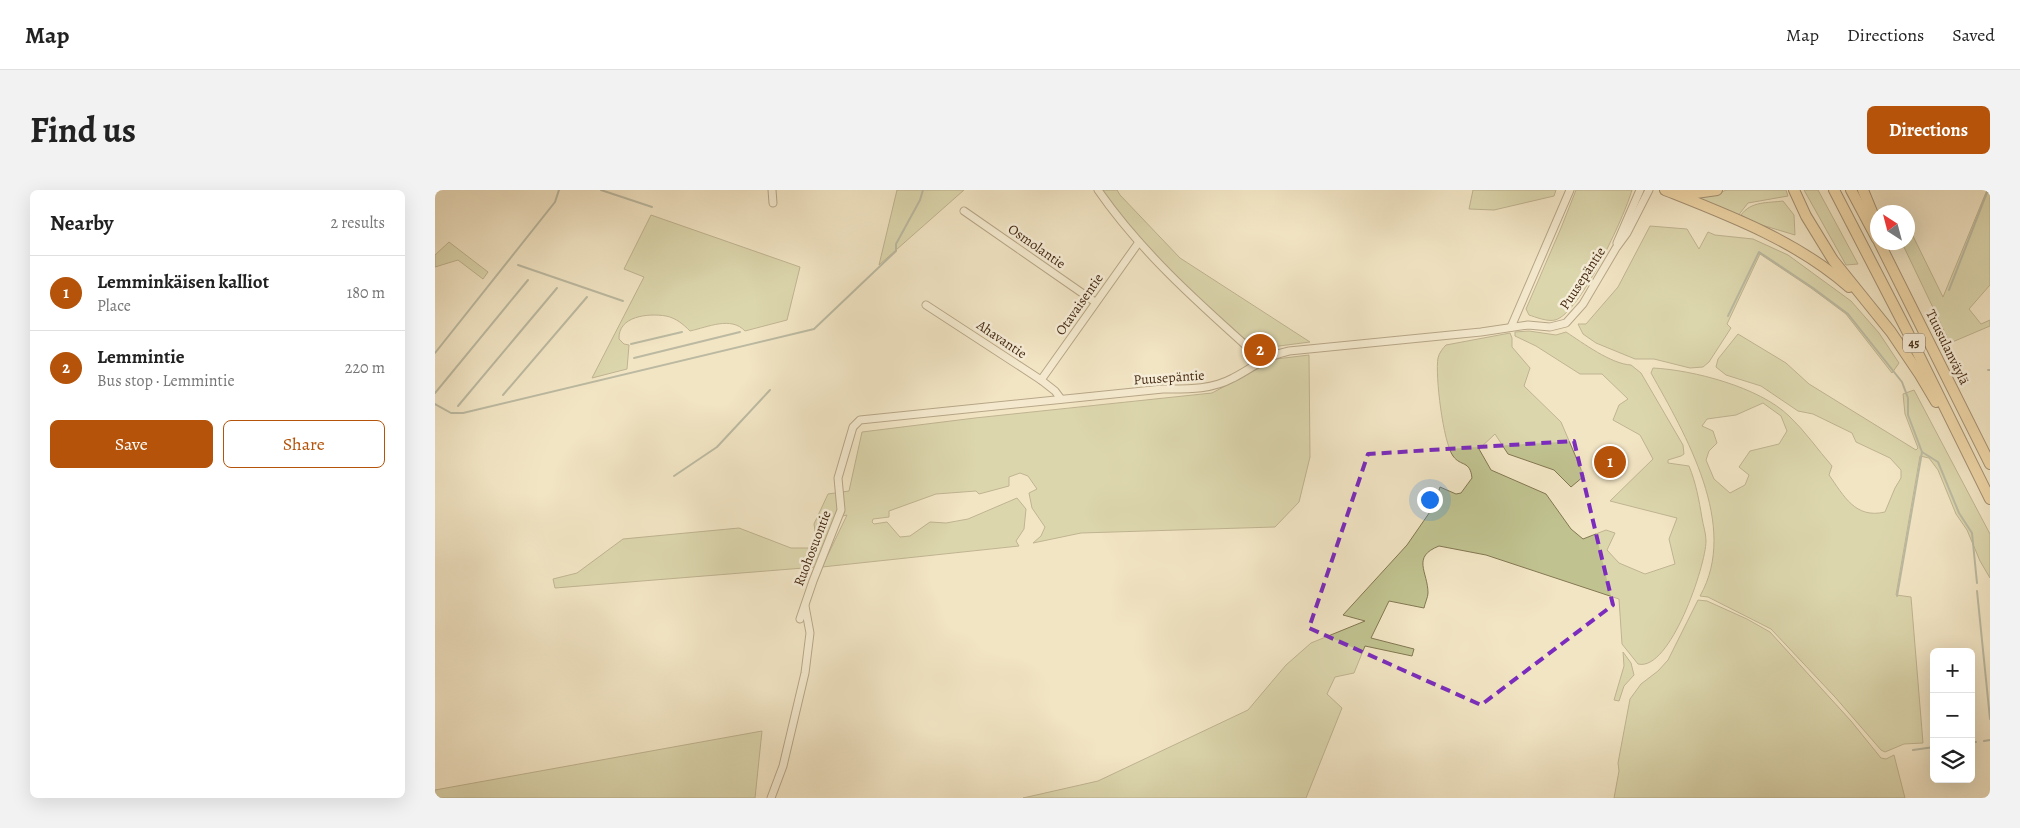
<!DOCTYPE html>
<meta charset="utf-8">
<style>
:root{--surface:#fff;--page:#f2f2f2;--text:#222;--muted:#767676;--line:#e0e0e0;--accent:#b45309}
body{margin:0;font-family:Alegreya,serif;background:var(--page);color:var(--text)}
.controls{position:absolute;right:15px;bottom:15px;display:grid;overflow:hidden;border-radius:8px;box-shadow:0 5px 20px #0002}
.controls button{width:45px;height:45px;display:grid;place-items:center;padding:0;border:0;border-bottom:1px solid var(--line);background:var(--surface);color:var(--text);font:25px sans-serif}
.compass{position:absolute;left:1435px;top:15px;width:45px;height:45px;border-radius:50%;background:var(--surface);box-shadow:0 5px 20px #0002;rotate:324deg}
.you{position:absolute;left:994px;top:309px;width:18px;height:18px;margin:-12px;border:4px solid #fff;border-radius:50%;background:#1a73e8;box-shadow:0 0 0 8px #1a73e833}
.badge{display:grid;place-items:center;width:32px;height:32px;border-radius:50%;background:var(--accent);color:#fff;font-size:16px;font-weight:700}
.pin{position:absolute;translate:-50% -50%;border:2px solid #fff;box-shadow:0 1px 5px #0006}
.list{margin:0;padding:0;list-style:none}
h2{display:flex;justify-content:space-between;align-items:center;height:65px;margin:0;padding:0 20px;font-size:21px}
h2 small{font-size:16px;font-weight:400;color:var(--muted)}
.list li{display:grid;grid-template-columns:32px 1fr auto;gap:15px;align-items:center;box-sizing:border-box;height:75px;padding:0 20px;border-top:1px solid var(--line)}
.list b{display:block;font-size:19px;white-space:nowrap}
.list p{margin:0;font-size:16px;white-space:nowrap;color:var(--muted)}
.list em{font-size:16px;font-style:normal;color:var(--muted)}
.actions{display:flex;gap:10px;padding:15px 20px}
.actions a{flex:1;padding:11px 0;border:1px solid var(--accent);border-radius:8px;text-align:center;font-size:18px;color:var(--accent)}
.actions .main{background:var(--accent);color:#fff}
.icon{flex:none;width:28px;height:28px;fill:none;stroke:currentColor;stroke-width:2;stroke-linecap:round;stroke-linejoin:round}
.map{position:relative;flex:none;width:1555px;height:608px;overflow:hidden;border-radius:8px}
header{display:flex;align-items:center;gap:30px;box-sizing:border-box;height:70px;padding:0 25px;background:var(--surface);border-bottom:1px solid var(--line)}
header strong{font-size:24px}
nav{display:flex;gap:28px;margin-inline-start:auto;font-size:18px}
.intro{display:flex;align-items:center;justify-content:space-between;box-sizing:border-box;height:120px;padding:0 30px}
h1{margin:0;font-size:35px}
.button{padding:12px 22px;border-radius:8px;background:var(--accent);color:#fff;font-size:18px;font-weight:700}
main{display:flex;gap:30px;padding:0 30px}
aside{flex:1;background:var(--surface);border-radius:8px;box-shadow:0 5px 20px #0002}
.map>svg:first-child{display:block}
</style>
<header>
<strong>Map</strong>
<nav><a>Map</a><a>Directions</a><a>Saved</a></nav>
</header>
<div class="intro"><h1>Find us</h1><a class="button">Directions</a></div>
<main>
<aside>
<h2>Nearby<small>2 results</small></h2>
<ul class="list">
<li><span class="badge">1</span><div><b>Lemminkäisen kalliot</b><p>Place</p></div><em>180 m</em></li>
<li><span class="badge">2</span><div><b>Lemmintie</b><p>Bus stop · Lemmintie</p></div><em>220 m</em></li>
</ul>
<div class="actions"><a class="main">Save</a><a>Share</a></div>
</aside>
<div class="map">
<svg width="1555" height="608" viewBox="0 0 1555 608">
<rect width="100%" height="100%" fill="#f2e5c4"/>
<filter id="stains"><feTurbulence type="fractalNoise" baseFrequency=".004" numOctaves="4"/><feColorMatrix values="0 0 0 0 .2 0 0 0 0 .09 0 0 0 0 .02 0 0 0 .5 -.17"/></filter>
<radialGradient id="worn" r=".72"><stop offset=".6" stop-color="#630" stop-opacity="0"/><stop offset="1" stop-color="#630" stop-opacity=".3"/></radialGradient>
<!-- green -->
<g fill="#c0c390" stroke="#837752" fill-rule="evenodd">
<polygon points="462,0 529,0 444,75"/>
<polygon points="666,0 682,0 685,5 745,68 875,152 821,159 727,75 688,30"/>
<polygon points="1038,0 1121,0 1119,6 1059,20 1034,19"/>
<path d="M1141,0H1197C1190,25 1145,124 1120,130C1113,132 1100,127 1094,125L1091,119L1126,38Z"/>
<polygon points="1291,0 1351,0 1353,6 1313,13 1302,27 1257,6 1283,4"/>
<polygon points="1369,0 1383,0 1423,74 1411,75"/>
<polygon points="1552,0 1555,0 1555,95 1534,119 1546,134 1555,130 1555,136 1515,153 1467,53 1472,52 1473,36 1508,107"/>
<path d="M1348,11L1359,25L1360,45L1320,33L1306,25C1316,11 1333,13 1348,11Z"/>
<path d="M216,25L365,77L352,130L310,141C296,126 273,137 255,141C248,134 241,128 231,126C213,123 183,126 184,149L189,154L194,155L192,179L157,188L209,87L189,79Z"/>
<polygon points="1215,36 1252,39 1264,59 1273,42 1280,45 1318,49 1353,65 1416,111 1444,143 1464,173 1457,183 1411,124 1376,98 1325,64 1292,134 1296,138 1274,172 1268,177 1255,178 1219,169 1200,169 1161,153 1148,144 1143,134 1151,134 1183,97"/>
<polygon points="14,52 53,82 48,89 23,70 0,77 0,65"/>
<path d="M1094,141L1121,145L1131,142C1148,153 1176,174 1196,175L1206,183L1248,255L1249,264L1246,266L1233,270V273L1254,276C1261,293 1264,310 1267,328C1268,335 1271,343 1271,351C1271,375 1235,482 1203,474L1187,454L1184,409L1051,365L1004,356C976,367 993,382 993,403C993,407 990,413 989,418L954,411L936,448L979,459L977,466L930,456L919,483L900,487L892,504L907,518L871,608H588L663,591L813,520L851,475L876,453L930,431L908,425L972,355L999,316L1005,297L1021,304L1026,303L1037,288C1035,270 1026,277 1018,266C1008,252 1000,185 1003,168C1004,163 1008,158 1011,155L1075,143L1077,148V157L1095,178L1089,196L1126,232L1149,286L1136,297L1119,280L1073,264L1060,244L1044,259L1056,280L1111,304L1136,339L1148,349L1171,340L1180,343L1172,360L1184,373L1210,384L1240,374L1234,349L1242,328L1175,311L1218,269L1205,245L1178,230L1184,215L1193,209L1167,184H1145L1101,156L1080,146V142Z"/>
<path d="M1303,144L1351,173L1374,194L1481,260L1483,258L1470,224L1468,204L1479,200L1555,344V388L1545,371L1532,340L1521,324L1503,280L1494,268L1485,266L1461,405L1476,407L1488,553L1469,554L1450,562L1446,560L1400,507L1336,439L1273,407L1265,406C1305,336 1250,244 1216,183L1218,178C1258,180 1324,197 1354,226C1370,241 1383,260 1397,276L1394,285C1409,306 1420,329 1450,322L1460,298L1466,288V280L1455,268L1421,252L1417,243L1378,224L1363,221L1326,196L1291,185L1281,177L1283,169ZM1328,213L1346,226L1352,241L1344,254L1315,261L1304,277L1314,285L1310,295L1295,303L1279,289L1271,270L1274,261L1282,253L1278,241L1267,236L1272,229L1301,225Z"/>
<polygon points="874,165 875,267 864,312 840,337 646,343 598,353 606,346 610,337 597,318 594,303 602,299 593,286 585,283 574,287 574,296 544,304 541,301 501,304 454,321 454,327 438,329 437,332 439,334 452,332 465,347 475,346 495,332 511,333 533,329 582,308 591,319 589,339 581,351 584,356 387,377 412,325 400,328 381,377 120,398 118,389 142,383 188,349 304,338 356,358 375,358 381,348 379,334 393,304 414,301 427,242 540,228 777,203 841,169"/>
<polygon points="1263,410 1272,411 1312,429 1335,442 1416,531 1446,568 1451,569 1459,565 1470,608 1179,608 1184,581 1183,573 1195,509 1206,494 1223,481 1233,470"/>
<polygon points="1188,462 1196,473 1199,485 1189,496 1184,511 1179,510 1189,476"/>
<polygon points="327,541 320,608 0,608 0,600"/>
</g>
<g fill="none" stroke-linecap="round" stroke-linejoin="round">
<!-- stream -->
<g stroke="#798475" stroke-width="2">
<polyline points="166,0 217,17"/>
<polyline points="83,75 188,111"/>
<polyline points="1514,100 1553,0"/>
<polyline points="1293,126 1324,62 1378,98 1413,124 1467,192 1473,208 1473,225 1487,262 1503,272 1524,323 1537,343 1542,393"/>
<polyline points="196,154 247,142"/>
<polyline points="0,163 120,12 124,0"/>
<polyline points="199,168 305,142"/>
<polyline points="1553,180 1555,180"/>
<polyline points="0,203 93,90"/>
<polyline points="68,205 152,107"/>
<polyline points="0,214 16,223 28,223 379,139 461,61 461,54 485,10 488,0"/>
<polyline points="23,216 122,98"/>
<polyline points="239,286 282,257 335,200"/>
<polyline points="1542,401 1555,529"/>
<polyline points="1462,406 1487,262"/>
<polyline points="1549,551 1555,550"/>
<polyline points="1536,552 1541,552"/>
<polyline points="1478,560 1499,557"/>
</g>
<!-- minor casing -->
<g stroke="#715a3f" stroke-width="9">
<g id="minor">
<polyline points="337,0 338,13"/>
<path d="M663,0C708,65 768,117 827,170"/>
<polyline points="529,21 660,112"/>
<polyline points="1182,53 1205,0"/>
<polyline points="491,115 606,190 620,201 626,209"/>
<polyline points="1076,137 1135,0"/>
<polyline points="606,190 704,52"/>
<path d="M365,429L378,391L406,320L403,288L418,237L425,230L728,199C752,199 776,200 798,188C820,177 827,167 854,161L1046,142L1093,135L1115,137L1131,133L1148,114L1181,58L1192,43L1214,0"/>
<polyline points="336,608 348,576 370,483 375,443 370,416"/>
</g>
</g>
<!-- highway casing -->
<g stroke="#462b13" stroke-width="12">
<g id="highway">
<path d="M1230,0C1293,25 1362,51 1414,97"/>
<polyline points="1248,0 1261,3 1282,0"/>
<polyline points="1359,0 1371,26 1398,70 1456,142 1485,185 1501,212"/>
<polyline points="1399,0 1472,141 1555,309"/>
<polyline points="1416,0 1442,49"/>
<polyline points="1428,0 1442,34"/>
<polyline points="1444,52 1555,274"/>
</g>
</g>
<!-- minor -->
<use href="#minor" stroke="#f7eed9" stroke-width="7"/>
<!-- highway -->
<use href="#highway" stroke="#e9c282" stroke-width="10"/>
</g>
<!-- marked area -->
<path d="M0 0H1555V608H0ZM1139,251L1178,415L1046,515L874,438L933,264Z" fill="#f2e5c4" fill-opacity=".55" fill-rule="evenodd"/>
<path fill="none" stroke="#7b2cbf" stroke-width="4" stroke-dasharray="10 6" stroke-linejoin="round" d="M1139,251L1178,415L1046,515L874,438L933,264Z"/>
<g text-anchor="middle" stroke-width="5" stroke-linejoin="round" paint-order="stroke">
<!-- shield labels -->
<rect fill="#f7eed9" stroke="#7b664e" stroke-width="1" x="1468" y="143.5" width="22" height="19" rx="4"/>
<g font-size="12" font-weight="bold" fill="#462b13">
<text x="1479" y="157">45</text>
</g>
<!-- street labels -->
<g font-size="14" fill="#462b13" stroke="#f7eed9">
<text transform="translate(602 56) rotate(35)" y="5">Osmolantie</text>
<text transform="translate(1147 88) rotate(-57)" y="5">Puusepäntie</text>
<text transform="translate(644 114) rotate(-55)" y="5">Otavaisentie</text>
<text transform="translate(567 149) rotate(34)" y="5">Ahavantie</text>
<text transform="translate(1513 157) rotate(64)" y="5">Tuusulanväylä</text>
<text transform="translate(734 187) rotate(-4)" y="5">Puusepäntie</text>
<text transform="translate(377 358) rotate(-69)" y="5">Ruohosuontie</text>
</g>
</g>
<rect width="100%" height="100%" filter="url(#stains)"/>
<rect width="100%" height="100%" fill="url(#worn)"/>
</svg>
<div class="controls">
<button>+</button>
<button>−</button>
<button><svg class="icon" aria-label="layers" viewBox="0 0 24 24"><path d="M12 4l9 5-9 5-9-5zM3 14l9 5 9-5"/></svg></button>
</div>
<svg class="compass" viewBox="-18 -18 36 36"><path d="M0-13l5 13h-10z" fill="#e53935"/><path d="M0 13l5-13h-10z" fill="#767676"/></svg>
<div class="you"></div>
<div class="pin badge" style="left:1175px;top:272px">1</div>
<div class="pin badge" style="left:825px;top:160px">2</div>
</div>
</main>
